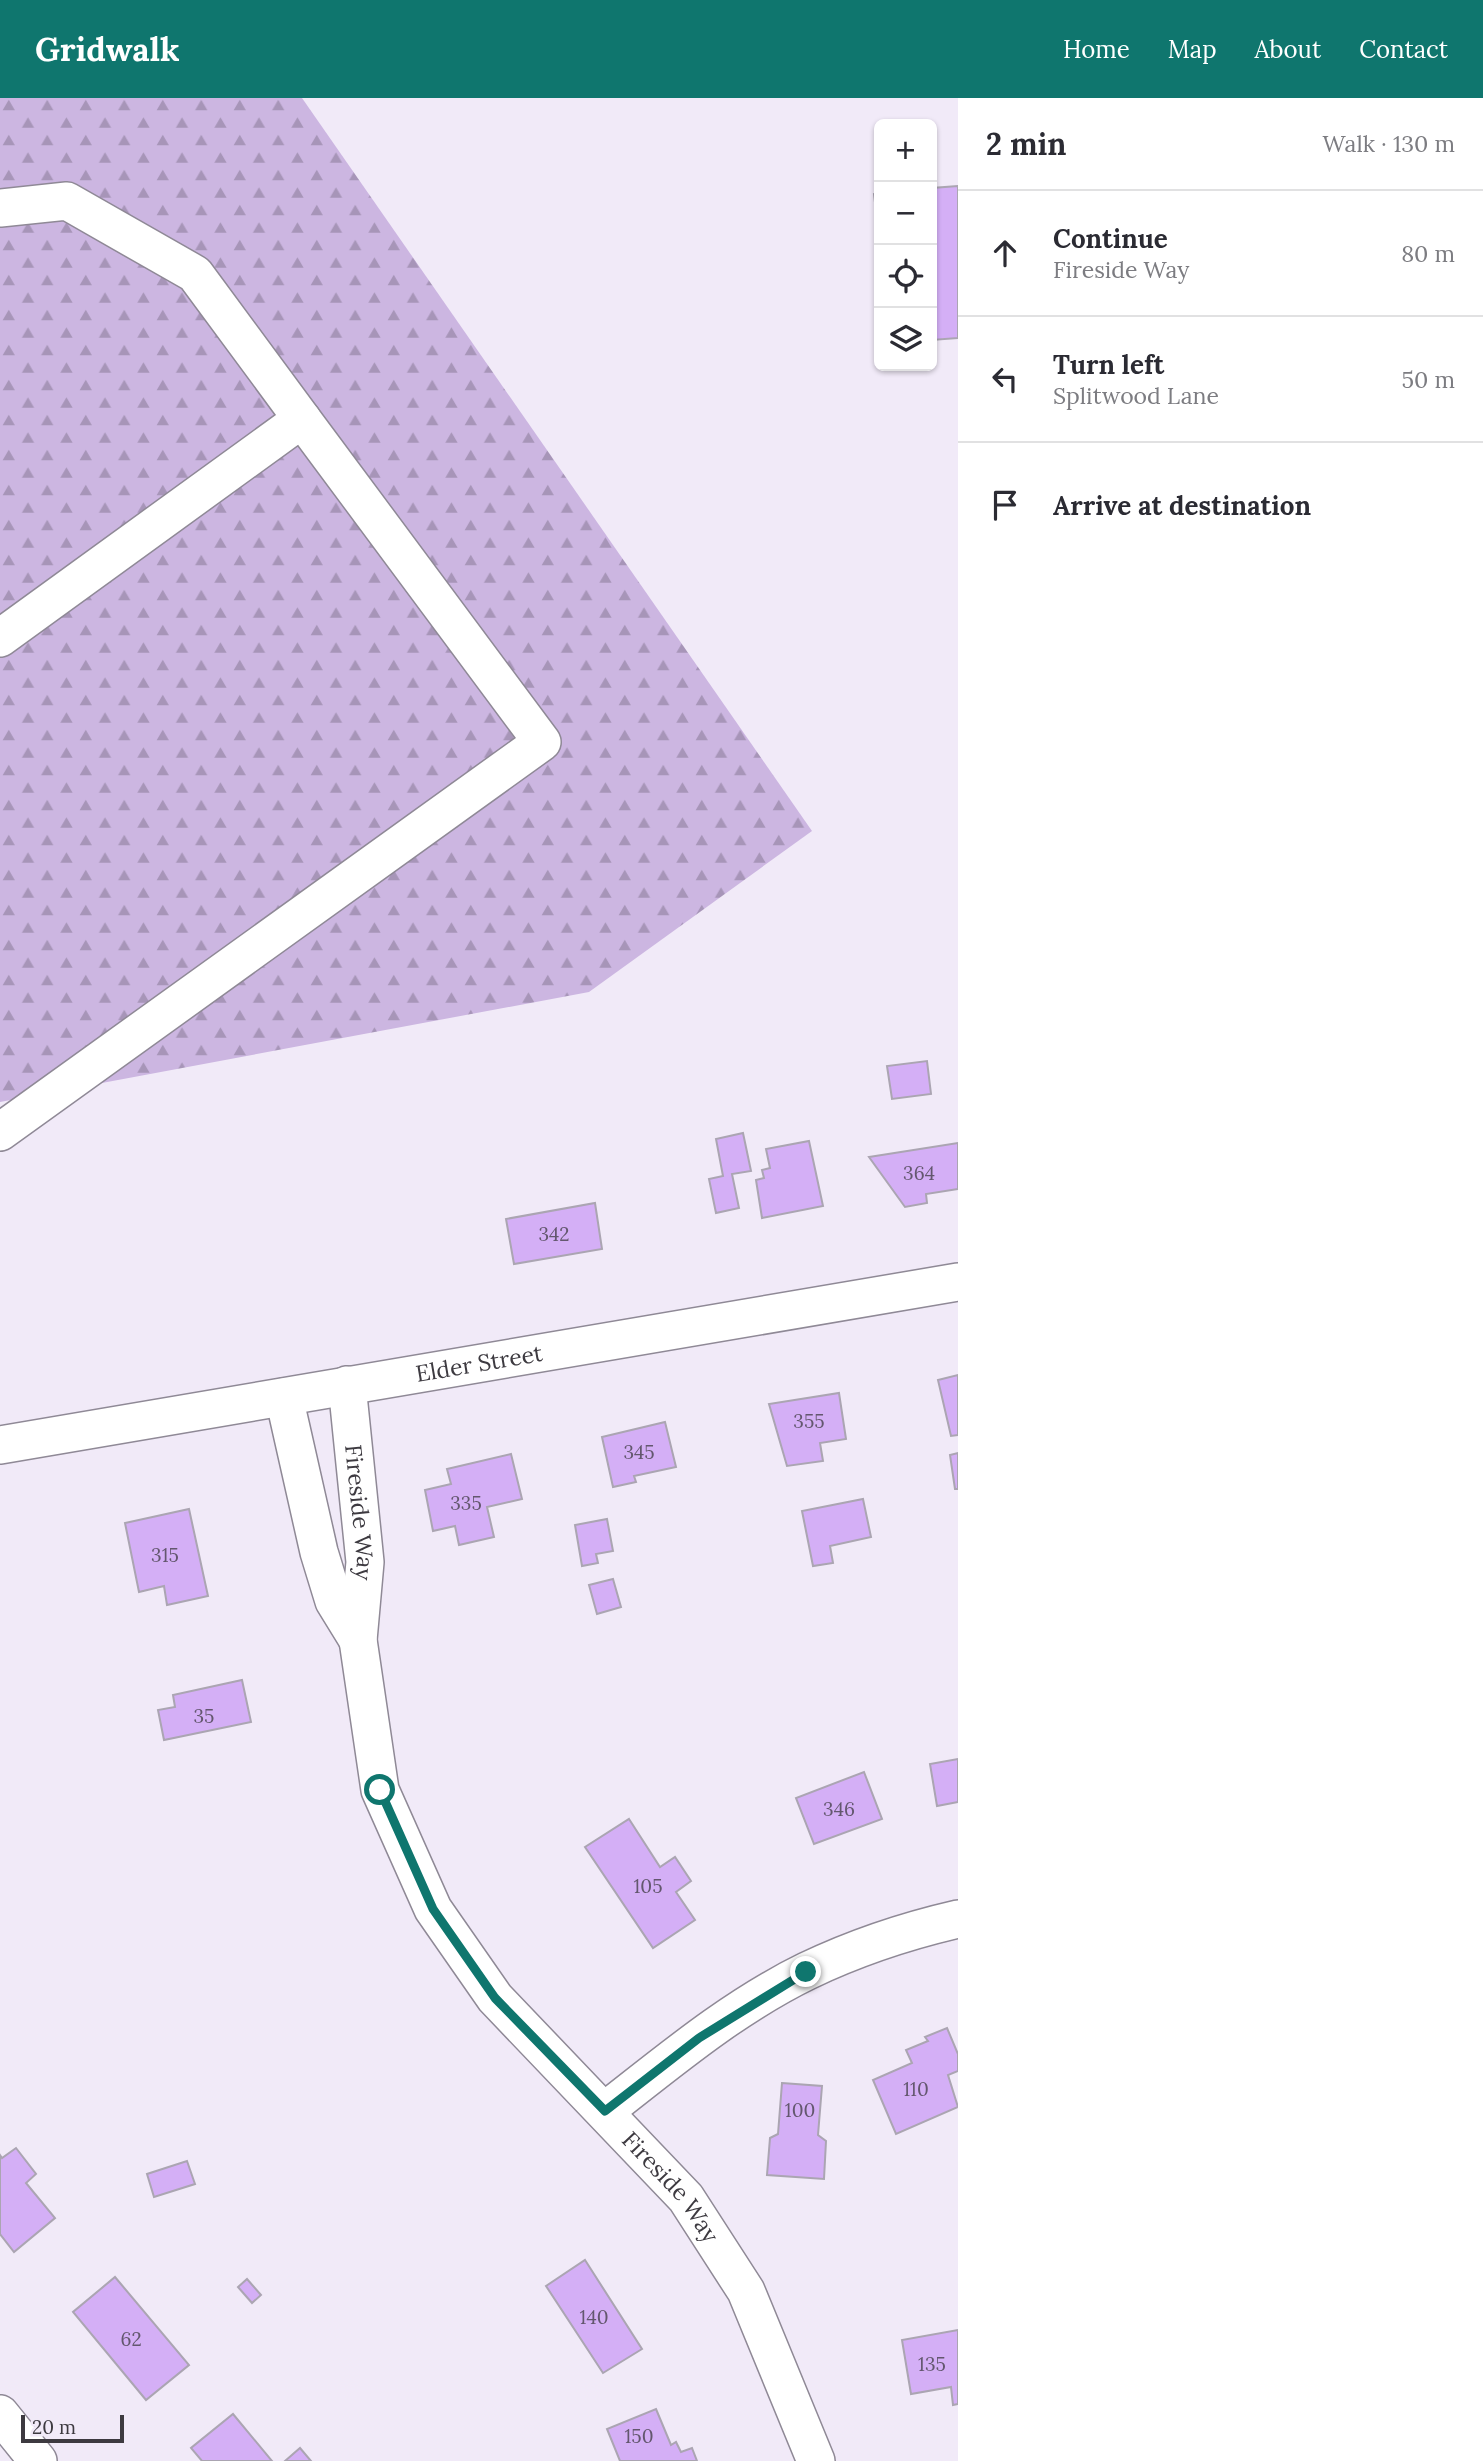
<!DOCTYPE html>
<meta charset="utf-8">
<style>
:root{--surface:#fff;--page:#f7f7f7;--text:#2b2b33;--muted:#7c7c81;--line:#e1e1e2;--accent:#0f766e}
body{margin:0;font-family:Lora,serif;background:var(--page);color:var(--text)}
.controls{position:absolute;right:21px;top:21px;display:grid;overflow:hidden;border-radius:10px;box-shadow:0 2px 5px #0004}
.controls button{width:63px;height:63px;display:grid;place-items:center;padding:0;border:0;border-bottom:2px solid var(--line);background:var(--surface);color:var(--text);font:35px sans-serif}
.scale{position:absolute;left:21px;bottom:18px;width:103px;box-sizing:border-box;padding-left:7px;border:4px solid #3d3a40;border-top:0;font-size:19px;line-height:24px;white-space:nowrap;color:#3d3a40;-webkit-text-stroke:5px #f1eaf8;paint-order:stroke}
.stop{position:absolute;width:21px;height:21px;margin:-16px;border:5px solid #0f766e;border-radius:50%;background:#fff}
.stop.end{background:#0f766e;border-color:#fff;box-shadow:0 2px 7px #0008}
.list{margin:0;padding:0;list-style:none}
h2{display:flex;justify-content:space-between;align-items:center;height:91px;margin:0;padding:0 28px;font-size:30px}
h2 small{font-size:23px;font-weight:400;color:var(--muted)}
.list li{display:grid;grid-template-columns:46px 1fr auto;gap:21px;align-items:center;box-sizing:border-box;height:126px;padding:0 28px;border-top:2px solid var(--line)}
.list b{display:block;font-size:26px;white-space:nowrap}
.list p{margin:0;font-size:23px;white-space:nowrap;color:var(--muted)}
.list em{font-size:23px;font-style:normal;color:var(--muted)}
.icon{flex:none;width:38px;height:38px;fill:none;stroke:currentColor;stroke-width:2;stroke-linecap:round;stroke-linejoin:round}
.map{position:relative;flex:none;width:958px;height:2363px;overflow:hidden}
header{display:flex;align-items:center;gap:42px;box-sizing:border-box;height:98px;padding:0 35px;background:var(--accent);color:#fff}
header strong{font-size:33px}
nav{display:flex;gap:38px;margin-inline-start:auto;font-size:24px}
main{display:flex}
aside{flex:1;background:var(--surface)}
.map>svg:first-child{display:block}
</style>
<header>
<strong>Gridwalk</strong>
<nav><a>Home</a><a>Map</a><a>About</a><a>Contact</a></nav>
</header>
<main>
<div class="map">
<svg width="958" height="2363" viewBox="0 0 958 2363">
<defs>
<pattern id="forest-firs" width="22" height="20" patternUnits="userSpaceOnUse" patternTransform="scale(1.75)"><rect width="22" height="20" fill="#ccb6e1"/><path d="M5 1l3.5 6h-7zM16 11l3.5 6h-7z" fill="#a795b8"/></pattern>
</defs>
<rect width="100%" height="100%" fill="#f1eaf8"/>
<!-- forest -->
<polygon fill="url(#forest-firs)" points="0,0 302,0 812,733 589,894 0,1004"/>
<!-- building -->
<g fill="#d4aff6" stroke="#aba5b2" stroke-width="2">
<polygon points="958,88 958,240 932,242 932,90"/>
<polygon points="879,95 879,138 874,96"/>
<polygon points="927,963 931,996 892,1001 887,968"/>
<polygon points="743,1035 751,1073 732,1076 739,1110 716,1115 709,1081 723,1078 716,1041"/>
<polygon points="809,1043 823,1108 762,1120 756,1082 764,1080 762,1072 770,1070 766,1051"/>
<polygon points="958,1045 958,1091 926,1096 927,1105 905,1109 869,1059"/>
<polygon points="595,1105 602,1151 514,1166 506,1121"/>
<polygon points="958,1277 958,1337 951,1338 938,1282"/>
<polygon points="839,1295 846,1341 820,1345 823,1363 787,1368 769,1306"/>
<polygon points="665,1324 676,1369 634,1378 636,1384 613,1389 602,1339"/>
<polygon points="958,1355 958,1391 955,1391 950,1357"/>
<polygon points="511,1356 522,1401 487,1409 494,1439 459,1447 455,1428 433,1433 425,1392 451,1386 447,1371"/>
<polygon points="863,1401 871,1439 830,1448 833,1465 813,1468 802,1413"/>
<polygon points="189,1411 208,1498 167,1507 164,1488 139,1494 125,1425"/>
<polygon points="607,1421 613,1453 596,1456 598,1465 582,1468 575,1427"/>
<polygon points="613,1481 621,1509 597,1516 589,1487"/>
<polygon points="242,1582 251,1624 164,1642 158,1612 175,1609 173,1597"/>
<polygon points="958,1661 958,1704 937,1708 930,1666"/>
<polygon points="864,1674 882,1721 814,1746 796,1700"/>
<polygon points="629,1721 660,1769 675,1759 691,1783 676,1794 695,1822 653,1850 585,1749"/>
<polygon points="947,1930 958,1956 958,1973 948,1977 958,2009 896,2036 873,1982 912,1965 906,1952 928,1943 925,1939"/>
<polygon points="782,1985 822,1988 818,2037 826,2043 824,2081 767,2077 770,2040 778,2036"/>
<polygon points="16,2050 36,2076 26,2085 55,2120 14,2154 0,2136 0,2057 2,2060"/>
<polygon points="187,2063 195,2086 154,2099 147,2076"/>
<polygon points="585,2162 642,2251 603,2275 546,2188"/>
<polygon points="115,2179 189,2267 146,2302 73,2214"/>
<polygon points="247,2181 261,2197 252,2205 238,2189"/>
<polygon points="958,2232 958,2306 953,2307 951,2289 911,2296 902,2242"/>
<polygon points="656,2311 671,2347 676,2344 681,2354 692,2350 697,2363 620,2363 607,2331"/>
<polygon points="233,2316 272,2363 202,2363 191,2350"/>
<polygon points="300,2350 311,2363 285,2363"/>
</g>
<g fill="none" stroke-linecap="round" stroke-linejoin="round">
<!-- minor casing -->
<g stroke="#8f8996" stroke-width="40">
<g id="minor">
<polyline points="0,110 67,103 195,176 302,321"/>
<polyline points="0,540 302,321 542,644 0,1034"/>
<path id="s1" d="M347,1287L365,1464L358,1542L380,1692L433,1811L495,1900L686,2100L746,2193L816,2363"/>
<polyline points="284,1299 319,1454 334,1503 358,1542"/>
<path id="s2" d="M0,1347L958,1184"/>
<path d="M605,2013C669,1963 733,1909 807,1873C855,1850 906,1833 958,1821"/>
<polyline points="0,2316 38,2363"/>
</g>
</g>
<!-- minor -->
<use href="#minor" stroke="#fff" stroke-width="37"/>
</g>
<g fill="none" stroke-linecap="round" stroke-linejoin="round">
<!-- route -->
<polyline stroke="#0f766e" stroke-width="9" points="380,1692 433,1811 495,1900 605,2013 699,1940 806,1874"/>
</g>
<g text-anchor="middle" stroke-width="5" stroke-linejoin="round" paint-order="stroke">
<!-- number labels -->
<g font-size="19" fill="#63576e">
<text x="919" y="1082">364</text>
<text x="554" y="1143">342</text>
<text x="809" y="1330">355</text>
<text x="639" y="1361">345</text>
<text x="466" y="1412">335</text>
<text x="165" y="1464">315</text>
<text x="204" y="1625">35</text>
<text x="839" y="1718">346</text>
<text x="648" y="1795">105</text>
<text x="916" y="1998">110</text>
<text x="800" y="2019">100</text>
<text x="594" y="2226">140</text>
<text x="131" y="2248">62</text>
<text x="932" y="2273">135</text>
<text x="639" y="2345">150</text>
</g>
<!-- street labels -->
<g font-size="23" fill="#3d3a40" stroke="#f1eaf8">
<text dy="8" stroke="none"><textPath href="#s2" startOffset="486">Elder Street</textPath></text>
<text dy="8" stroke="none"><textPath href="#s1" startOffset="128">Fireside Way</textPath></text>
<text dy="8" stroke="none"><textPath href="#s1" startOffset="905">Fireside Way</textPath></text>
</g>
</g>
</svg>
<div class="controls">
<button>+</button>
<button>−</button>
<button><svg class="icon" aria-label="locate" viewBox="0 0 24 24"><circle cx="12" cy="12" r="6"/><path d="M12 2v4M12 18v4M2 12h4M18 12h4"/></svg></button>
<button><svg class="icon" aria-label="layers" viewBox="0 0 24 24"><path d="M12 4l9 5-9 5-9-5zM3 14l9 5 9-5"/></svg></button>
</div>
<div class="scale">20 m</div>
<div class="stop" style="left:380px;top:1692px"></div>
<div class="stop end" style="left:806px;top:1874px"></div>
</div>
<aside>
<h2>2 min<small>Walk · 130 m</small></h2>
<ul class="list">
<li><svg class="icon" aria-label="ahead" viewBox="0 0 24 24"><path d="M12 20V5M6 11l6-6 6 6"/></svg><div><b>Continue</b><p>Fireside Way</p></div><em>80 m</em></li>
<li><svg class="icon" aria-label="left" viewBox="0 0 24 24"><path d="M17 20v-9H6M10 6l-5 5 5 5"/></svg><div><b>Turn left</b><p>Splitwood Lane</p></div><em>50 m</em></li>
<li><svg class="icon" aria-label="arrive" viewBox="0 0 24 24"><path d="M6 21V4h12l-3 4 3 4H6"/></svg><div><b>Arrive at destination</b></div></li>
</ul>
</aside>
</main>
